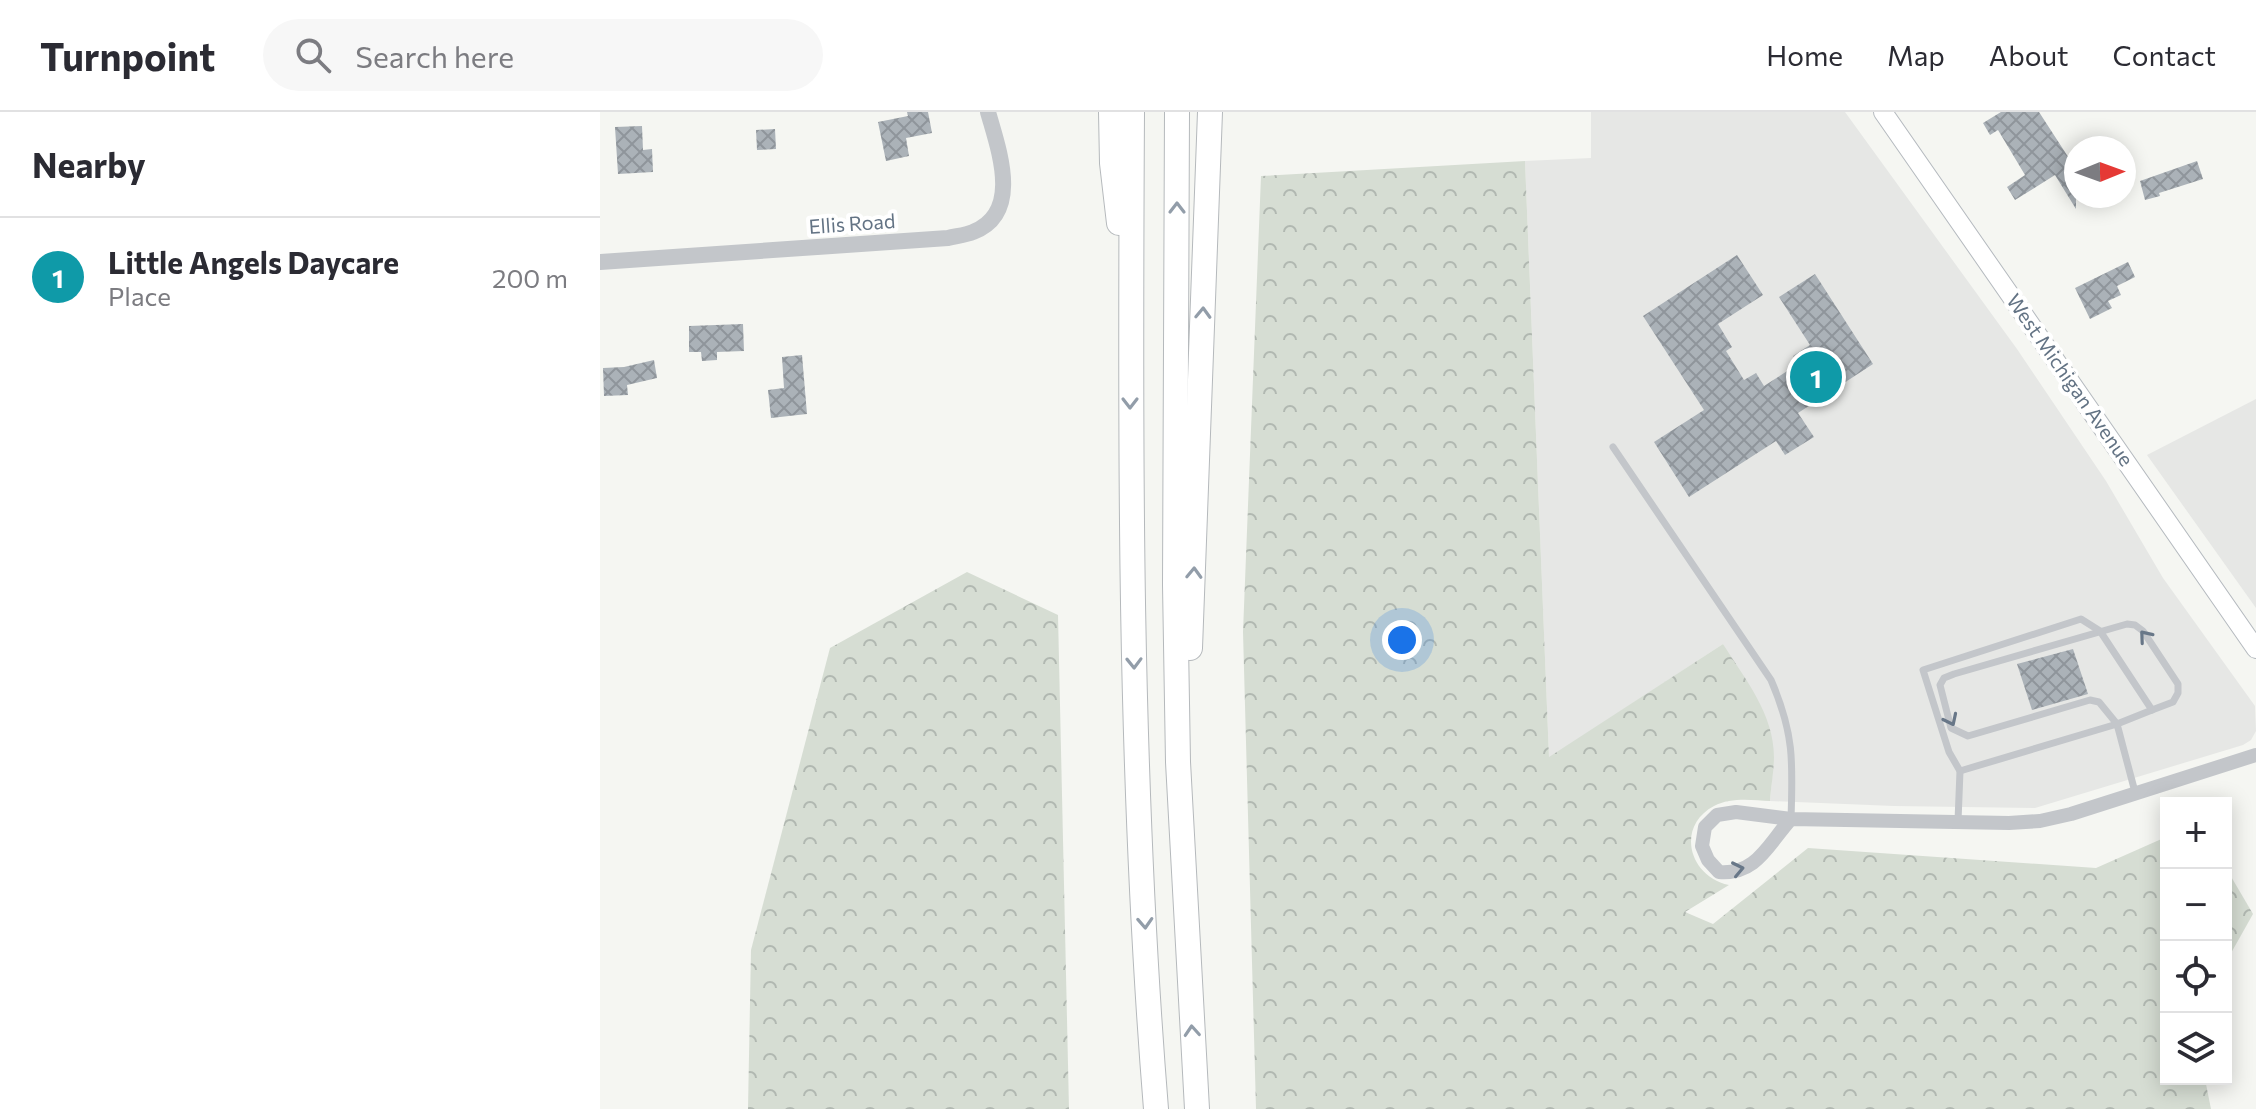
<!DOCTYPE html>
<meta charset="utf-8">
<style>
:root{--surface:#fff;--page:#f7f7f7;--text:#2b2b33;--muted:#7c7c81;--line:#e1e1e2;--accent:#ea5f1e}
body{margin:0;font-family:Commissioner,sans-serif;background:var(--page);color:var(--text)}
.controls{position:absolute;right:24px;bottom:24px;display:grid;overflow:hidden;border-radius:0px;box-shadow:0 4px 20px #0003}
.controls button{width:72px;height:72px;display:grid;place-items:center;padding:0;border:0;border-bottom:2px solid var(--line);background:var(--surface);color:var(--text);font:40px sans-serif}
.compass{position:absolute;left:1464px;top:24px;width:72px;height:72px;border-radius:50%;background:var(--surface);box-shadow:0 4px 20px #0003;rotate:89deg}
.you{position:absolute;left:802px;top:528px;width:28px;height:28px;margin:-20px;border:6px solid #fff;border-radius:50%;background:#1a73e8;box-shadow:0 0 0 12px #1a73e833}
.badge{display:grid;place-items:center;width:52px;height:52px;border-radius:50%;background:var(--accent);color:#fff;font-size:26px;font-weight:700}
.pin{position:absolute;translate:-50% -50%;border:4px solid #fff;box-shadow:0 2px 8px #0006}
.list{margin:0;padding:0;list-style:none}
h2{display:flex;justify-content:space-between;align-items:center;height:104px;margin:0;padding:0 32px;font-size:34px}
h2 small{font-size:26px;font-weight:400;color:var(--muted)}
.list li{display:grid;grid-template-columns:52px 1fr auto;gap:24px;align-items:center;box-sizing:border-box;height:120px;padding:0 32px;border-top:2px solid var(--line)}
.list b{display:block;font-size:30px;white-space:nowrap}
.list p{margin:0;font-size:26px;white-space:nowrap;color:var(--muted)}
.list em{font-size:26px;font-style:normal;color:var(--muted)}
.icon{flex:none;width:44px;height:44px;fill:none;stroke:currentColor;stroke-width:2;stroke-linecap:round;stroke-linejoin:round}
.map{position:relative;flex:none;width:1656px;height:997px;overflow:hidden}
header{display:flex;align-items:center;gap:48px;box-sizing:border-box;height:112px;padding:0 40px;background:var(--surface);border-bottom:2px solid var(--line)}
header strong{font-size:38px}
nav{display:flex;gap:44px;margin-inline-start:auto;font-size:28px}
.search{width:560px;height:72px;background:var(--page);display:flex;align-items:center;gap:20px;box-sizing:border-box;padding:0 28px;border-radius:44px;color:var(--muted);font-size:30px}
main{display:flex}
aside{flex:1;background:var(--surface)}
.map>svg:first-child{display:block}
</style>
<header>
<strong>Turnpoint</strong>
<div class="search"><svg class="icon" aria-label="search" viewBox="0 0 24 24"><circle cx="10" cy="10" r="6"/><path d="M15 15l6 6"/></svg>Search here</div>
<nav><a>Home</a><a>Map</a><a>About</a><a>Contact</a></nav>
</header>
<main>
<aside>
<h2>Nearby<small></small></h2>
<ul class="list">
<li><span class="badge" style="background:#0f9aa8">1</span><div><b>Little Angels Daycare</b><p>Place</p></div><em>200 m</em></li>
</ul>
</aside>
<div class="map">
<svg width="1656" height="997" viewBox="0 0 1656 997">
<defs>
<pattern id="forest-crowns" width="20" height="18" patternUnits="userSpaceOnUse" patternTransform="scale(2)"><rect width="20" height="18" fill="#d6ddd3"/><path d="M2 6a3 3 0 1 1 6 0M12 15a3 3 0 1 1 6 0" fill="none" stroke="#b1b8b1"/></pattern>
<pattern id="building-cross-hatch" width="8" height="8" patternUnits="userSpaceOnUse" patternTransform="scale(2)"><rect width="8" height="8" fill="#abb2b8"/><path d="M0 0l8 8M0 8l8-8" fill="none" stroke="#8f959b"/></pattern>
</defs>
<rect width="100%" height="100%" fill="#f5f6f2"/>
<!-- built -->
<g fill="#e6e7e5">
<polygon points="991,0 1245,0 1417,237 1506,369 1563,466 1655,594 1656,619 1651,628 1643,633 1435,696 1294,694 1170,689 1174,644 1123,532 949,646 925,49 991,46"/>
<polygon points="1656,287 1656,496 1547,343"/>
</g>
<!-- forest -->
<g fill="url(#forest-crowns)">
<path d="M925,49L949,645L1123,532C1145,567 1174,602 1174,645C1174,659 1171,674 1170,689C1152,688 1131,685 1114,694C1076,714 1088,764 1129,773L1085,800L1113,812L1208,736L1496,756L1566,725V967H1605L1611,997H656L643,520L661,64Z"/>
<polygon points="367,460 458,503 469,997 148,997 151,838 230,536"/>
<polygon points="1626,756 1653,802 1626,850"/>
</g>
<!-- building -->
<g fill="url(#building-cross-hatch)">
<polygon points="307,0 328,0 332,21 306,26 309,44 286,49 278,10 308,4"/>
<polygon points="1401,0 1439,0 1476,57 1476,97 1455,63 1415,88 1407,75 1425,63 1398,18 1390,23 1383,11"/>
<polygon points="42,14 43,38 52,37 53,60 18,62 15,15"/>
<polygon points="175,17 176,37 157,38 156,18"/>
<polygon points="1597,49 1603,67 1559,81 1560,84 1545,88 1540,69"/>
<polygon points="1137,143 1163,183 1118,212 1132,235 1126,239 1144,268 1156,261 1164,274 1198,252 1193,244 1210,233 1179,185 1215,162 1273,252 1198,301 1214,325 1185,343 1176,329 1089,385 1054,330 1104,298 1043,204"/>
<polygon points="1528,150 1535,165 1517,174 1521,183 1508,189 1512,196 1490,207 1475,176"/>
<polygon points="143,212 144,239 117,240 117,248 102,249 101,240 89,240 89,214"/>
<polygon points="202,243 207,302 171,306 168,278 184,276 182,245"/>
<polygon points="54,248 57,266 27,273 28,283 4,284 3,256 24,255"/>
<polygon points="1473,537 1488,582 1432,598 1417,552"/>
</g>
<g fill="none" stroke-linecap="round" stroke-linejoin="round">
<!-- secondary casing -->
<g stroke="#b5babf" stroke-width="20">
<polyline id="secondary" points="1283,0 1656,537"/>
</g>
<!-- motorway casing -->
<g stroke="#b5b9bc" stroke-width="26">
<g id="motorway">
<polyline points="511,0 512,51 519,111"/>
<path d="M532,0C530,332 529,665 556,997"/>
<polyline points="577,0 575,473 578,650 597,997"/>
<polyline points="590,536 610,0"/>
</g>
</g>
<!-- service -->
<g stroke="#c3c6ca" stroke-width="7">
<path d="M1013,335L1171,568C1194,621 1193,649 1191,707"/>
<polyline points="1360,659 1517,612 1552,598 1573,590 1578,581 1578,572 1543,519 1535,513 1527,512 1354,562 1344,566 1340,573 1351,616 1368,624 1490,588 1499,590 1517,612 1535,680"/>
<polyline points="1358,709 1360,659 1349,640 1323,558 1481,507 1500,519 1552,598"/>
</g>
<!-- minor -->
<path stroke="#c3c6ca" stroke-width="14" d="M1191,707C1168,732 1157,763 1119,760L1108,748L1102,734L1105,715L1117,703L1136,700L1191,707L1409,711L1440,709L1471,702L1656,643"/>
<!-- tertiary -->
<path stroke="#c3c6ca" stroke-width="16" d="M0,150L348,126C356,124 366,123 373,120C423,101 398,36 388,0"/>
<!-- secondary -->
<use href="#secondary" stroke="#fff" stroke-width="18"/>
<!-- motorway -->
<use href="#motorway" stroke="#fff" stroke-width="24"/>
</g>
<!-- one-way arrows -->
<defs><path id="oneway-chevron" d="M-2-3.5L2.5 0L-2 3.5" fill="none" stroke-width="1.6" stroke-linecap="round" stroke-linejoin="round" transform="scale(2)"/></defs>
<g stroke="#929da9">
<use href="#oneway-chevron" transform="translate(577 96) rotate(-90)"/>
<use href="#oneway-chevron" transform="translate(603 201) rotate(-88)"/>
<use href="#oneway-chevron" transform="translate(530 291) rotate(90)"/>
<use href="#oneway-chevron" transform="translate(594 461) rotate(-88)"/>
<use href="#oneway-chevron" transform="translate(534 551) rotate(89)"/>
<use href="#oneway-chevron" transform="translate(545 811) rotate(87)"/>
<use href="#oneway-chevron" transform="translate(592 919) rotate(-94)"/>
</g>
<g stroke="#687788">
<use href="#oneway-chevron" transform="translate(1545 524) rotate(-130)"/>
<use href="#oneway-chevron" transform="translate(1351 608) rotate(64)"/>
<use href="#oneway-chevron" transform="translate(1138 757) rotate(-12)"/>
</g>
<g text-anchor="middle" stroke-width="8" stroke-linejoin="round" paint-order="stroke">
<!-- street labels -->
<g font-size="20" fill="#637384" stroke="#fff">
<text transform="translate(252 112) rotate(-4)" y="7">Ellis Road</text>
<text transform="translate(1470 268) rotate(55)" y="7">West Michigan Avenue</text>
</g>
</g>
</svg>
<div class="controls">
<button>+</button>
<button>−</button>
<button><svg class="icon" aria-label="locate" viewBox="0 0 24 24"><circle cx="12" cy="12" r="6"/><path d="M12 2v4M12 18v4M2 12h4M18 12h4"/></svg></button>
<button><svg class="icon" aria-label="layers" viewBox="0 0 24 24"><path d="M12 4l9 5-9 5-9-5zM3 14l9 5 9-5"/></svg></button>
</div>
<svg class="compass" viewBox="-18 -18 36 36"><path d="M0-13l5 13h-10z" fill="#e53935"/><path d="M0 13l5-13h-10z" fill="#7c7c81"/></svg>
<div class="you"></div>
<div class="pin badge" style="left:1216px;top:265px;background:#0f9aa8">1</div>
</div>
</main>
